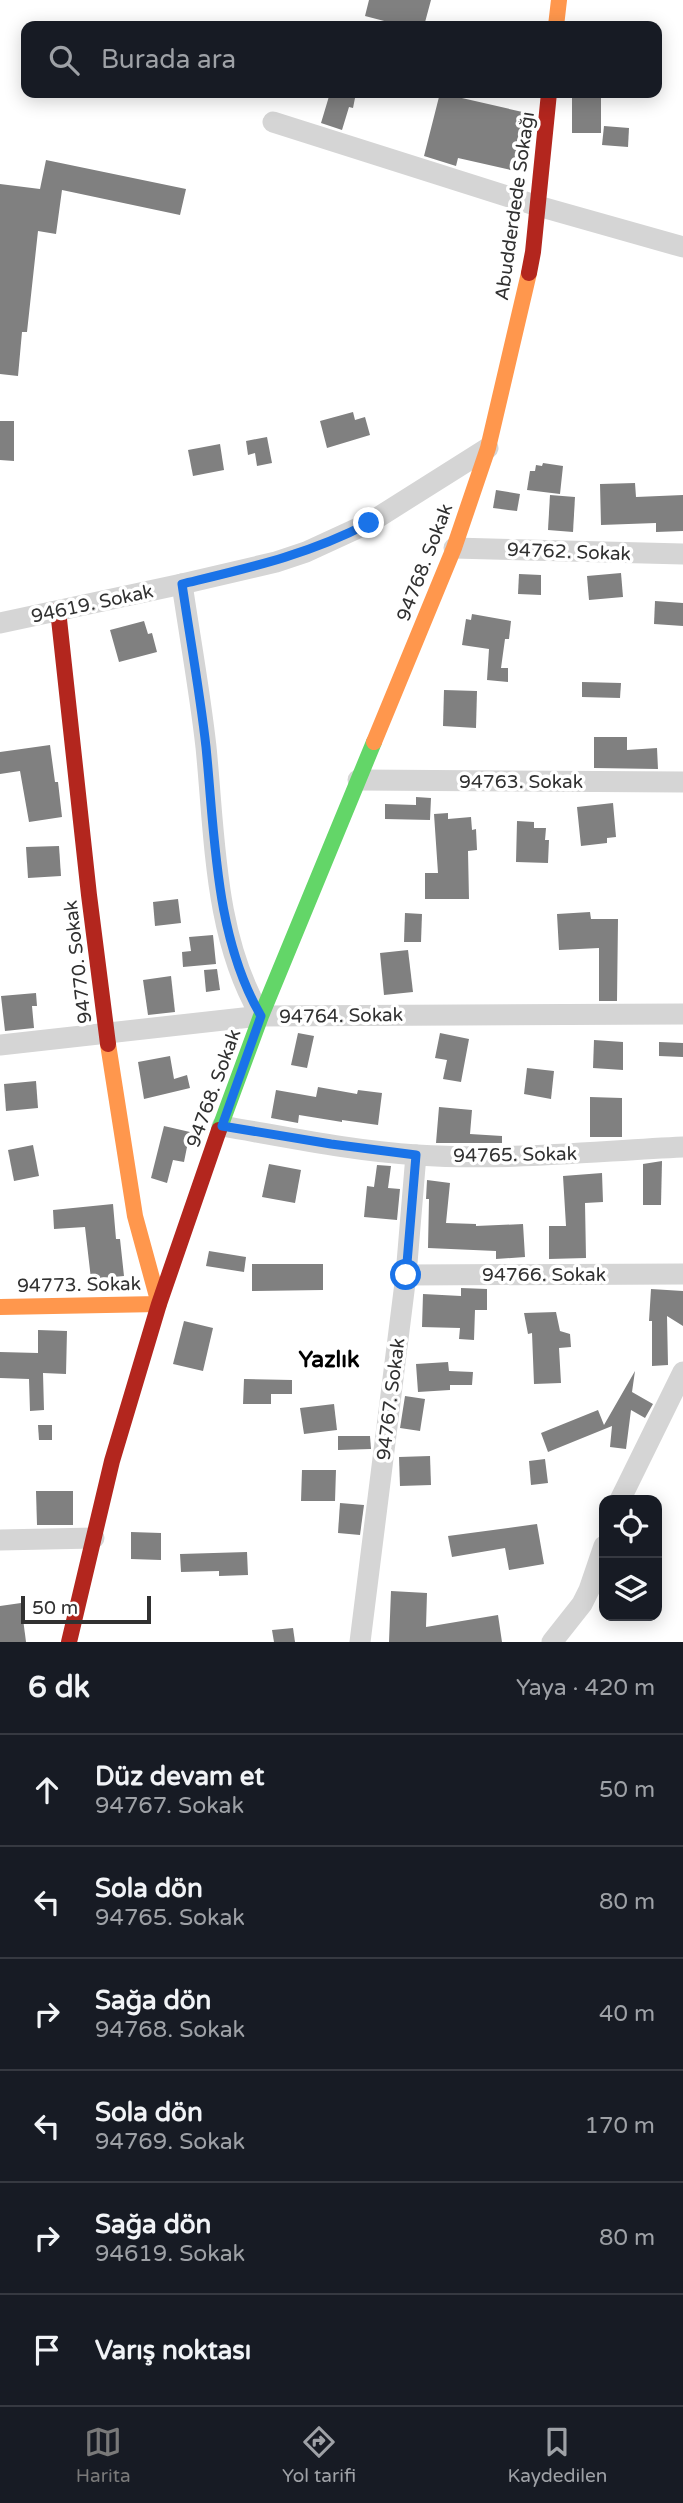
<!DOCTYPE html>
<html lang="tr">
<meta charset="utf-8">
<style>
:root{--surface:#171b24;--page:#20242c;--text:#f1f3f6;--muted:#9ea1a6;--line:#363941;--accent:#797979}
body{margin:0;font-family:"Varela Round",sans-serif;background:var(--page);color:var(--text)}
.controls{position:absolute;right:21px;bottom:21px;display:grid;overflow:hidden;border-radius:14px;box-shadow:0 4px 18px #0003}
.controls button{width:63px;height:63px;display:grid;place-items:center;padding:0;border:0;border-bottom:2px solid var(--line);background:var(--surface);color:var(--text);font:35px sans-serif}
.scale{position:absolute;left:21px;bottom:18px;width:130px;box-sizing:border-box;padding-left:7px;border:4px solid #313131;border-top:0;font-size:19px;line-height:24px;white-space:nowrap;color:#313131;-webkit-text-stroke:5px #fff;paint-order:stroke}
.stop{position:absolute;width:21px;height:21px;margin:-16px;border:5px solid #1a73e8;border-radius:50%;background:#fff}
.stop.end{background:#1a73e8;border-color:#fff;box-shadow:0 2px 7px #0008}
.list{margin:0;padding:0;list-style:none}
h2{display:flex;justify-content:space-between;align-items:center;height:91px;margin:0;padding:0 28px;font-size:30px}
h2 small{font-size:23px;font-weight:400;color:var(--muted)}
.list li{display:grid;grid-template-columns:46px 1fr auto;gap:21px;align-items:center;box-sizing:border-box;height:112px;padding:0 28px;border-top:2px solid var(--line)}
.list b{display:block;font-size:26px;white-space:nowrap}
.list p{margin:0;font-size:23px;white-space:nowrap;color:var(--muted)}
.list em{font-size:23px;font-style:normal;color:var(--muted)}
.icon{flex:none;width:38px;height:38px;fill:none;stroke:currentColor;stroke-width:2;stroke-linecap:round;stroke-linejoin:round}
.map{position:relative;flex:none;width:683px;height:1642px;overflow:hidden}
.search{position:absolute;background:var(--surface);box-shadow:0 4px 18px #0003;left:21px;right:21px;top:21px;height:77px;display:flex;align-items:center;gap:18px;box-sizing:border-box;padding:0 24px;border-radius:14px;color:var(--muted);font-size:26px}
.sheet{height:763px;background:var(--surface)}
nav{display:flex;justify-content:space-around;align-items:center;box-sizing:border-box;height:98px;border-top:2px solid var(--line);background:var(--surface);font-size:19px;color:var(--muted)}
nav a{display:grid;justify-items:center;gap:4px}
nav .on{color:var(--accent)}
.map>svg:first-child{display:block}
</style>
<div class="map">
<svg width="683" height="1642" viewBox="0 0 683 1642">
<rect width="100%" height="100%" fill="#fff"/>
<!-- building -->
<g fill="#808080">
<polygon points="369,0 431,0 424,26 388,26 388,22 365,16"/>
<polygon points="330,93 356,93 353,108 349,107 342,130 321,123"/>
<polygon points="440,93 527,113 515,171 458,158 456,166 424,156"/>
<rect x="572" y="95" width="29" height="38"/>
<polygon points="604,126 629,128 628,147 602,145"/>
<polygon points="46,160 186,189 180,215 62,190 56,234 38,231 27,332 22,332 18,376 0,374 0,184 40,189"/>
<polygon points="353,412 355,420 365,417 370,435 327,448 320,421"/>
<polygon points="0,421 14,421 14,461 0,460"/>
<polygon points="267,437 272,463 257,466 255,453 248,455 246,441"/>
<polygon points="220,444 224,470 193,476 188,450"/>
<polygon points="543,463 563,466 560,494 527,490 530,471 535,471 536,465 542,466"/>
<polygon points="635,483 636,497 683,495 683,531 656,532 656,523 601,525 600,484"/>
<polygon points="496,490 520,494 517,511 493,508"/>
<polygon points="550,495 575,497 573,532 548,530"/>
<polygon points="621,573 623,597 589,600 587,576"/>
<polygon points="519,574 541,575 541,595 518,594"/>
<polygon points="655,601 683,603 683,626 654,624"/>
<polygon points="472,614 511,621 509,639 505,639 501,668 508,668 508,682 487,680 489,649 462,645 466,619 471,620"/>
<polygon points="144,621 148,634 152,633 157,652 119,662 110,630"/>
<polygon points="582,682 621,683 620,698 582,697"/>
<polygon points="444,690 477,691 476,728 443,726"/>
<polygon points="594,737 627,737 627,750 657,748 658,769 594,768"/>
<polygon points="50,745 55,782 58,782 62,817 29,822 20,771 0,774 0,752"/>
<polygon points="416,797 431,798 430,820 385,819 385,804 416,805"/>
<polygon points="613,803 616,837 607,838 607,843 581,846 577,807"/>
<polygon points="448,813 448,819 471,817 472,830 476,829 477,850 468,851 469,899 425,899 425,873 438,873 434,814"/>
<polygon points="517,821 534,822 534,828 546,828 545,840 549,840 548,863 516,862"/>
<polygon points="59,846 61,876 28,878 26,847"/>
<polygon points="178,899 181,923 155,926 153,902"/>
<polygon points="590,912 591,919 618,919 617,1001 599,1001 599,948 559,950 557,914"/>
<polygon points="405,913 422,914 421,942 404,942"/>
<polygon points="213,935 216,964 183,967 182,952 191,951 189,937"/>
<polygon points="408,950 413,992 384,995 380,953"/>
<polygon points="217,969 220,990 206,992 204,970"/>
<polygon points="171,976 175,1012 148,1015 143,980"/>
<polygon points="36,993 37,1006 32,1006 34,1028 5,1031 1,996"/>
<polygon points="298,1033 314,1036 307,1068 291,1065"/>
<polygon points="440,1033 469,1039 461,1082 443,1079 447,1060 435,1058"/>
<polygon points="594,1040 623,1042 623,1070 593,1068"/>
<polygon points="659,1042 683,1043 683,1057 659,1056"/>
<polygon points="170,1056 174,1079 187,1075 190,1088 144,1099 138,1062"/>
<polygon points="527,1068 554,1071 551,1099 524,1094"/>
<polygon points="36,1081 38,1108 6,1111 4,1084"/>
<polygon points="318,1087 357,1094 358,1090 382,1093 378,1125 342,1120 342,1122 299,1115 298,1123 271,1118 276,1090 316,1097"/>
<polygon points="590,1097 622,1098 622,1137 590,1137"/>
<polygon points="439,1107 472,1110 470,1134 502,1136 502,1143 436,1143"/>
<polygon points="164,1126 190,1132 184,1162 173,1160 167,1183 151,1178"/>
<polygon points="33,1145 39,1176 14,1181 8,1150"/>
<polygon points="662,1161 661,1205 643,1205 643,1164"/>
<polygon points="269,1164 301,1170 295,1203 262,1197"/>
<polygon points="377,1165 391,1166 388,1188 400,1189 397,1220 364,1217 367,1186 374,1187"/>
<polygon points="602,1173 603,1202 585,1203 586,1258 549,1259 549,1226 566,1226 563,1176"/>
<polygon points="427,1180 450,1183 446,1223 476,1224 476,1226 523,1224 525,1257 496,1259 496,1251 428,1248 429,1199 426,1199"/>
<polygon points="113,1204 116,1239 120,1239 124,1276 91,1279 85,1227 54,1229 53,1210"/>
<polygon points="209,1251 246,1257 244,1272 206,1266"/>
<polygon points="252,1264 323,1264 323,1290 252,1291"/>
<polygon points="461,1288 487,1289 487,1310 475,1310 474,1340 459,1339 460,1328 422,1327 423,1294 461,1296"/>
<polygon points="651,1289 683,1291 683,1326 667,1316 668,1365 652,1366 652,1321 649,1321"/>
<polygon points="556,1312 560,1331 570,1334 571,1347 559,1348 561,1383 534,1384 532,1333 528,1334 524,1313"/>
<polygon points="184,1321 213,1328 203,1371 173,1364"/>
<polygon points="38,1330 67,1331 66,1374 43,1373 44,1410 30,1411 29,1379 0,1378 0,1352 38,1353"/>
<polygon points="448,1362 449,1371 473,1372 472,1385 450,1385 450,1390 418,1392 416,1364"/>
<polygon points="635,1371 632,1392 653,1404 645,1418 631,1410 626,1449 610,1447 612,1426 548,1452 541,1433 598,1410 604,1425"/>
<polygon points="244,1379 292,1380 292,1394 271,1394 271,1404 243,1404"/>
<polygon points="405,1396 425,1399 420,1431 400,1428"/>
<polygon points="334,1404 337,1430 304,1434 300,1408"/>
<polygon points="38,1425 52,1425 52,1440 39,1440"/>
<polygon points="338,1436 370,1436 371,1449 338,1450"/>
<polygon points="430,1456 431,1485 400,1486 399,1457"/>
<polygon points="545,1459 548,1483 531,1485 529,1461"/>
<polygon points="302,1470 336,1470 335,1501 301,1501"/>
<polygon points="36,1491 73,1491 73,1525 37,1525"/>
<polygon points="340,1503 364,1505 360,1535 338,1533"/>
<polygon points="537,1524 544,1564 509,1570 505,1548 452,1557 448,1536"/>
<polygon points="131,1532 161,1533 161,1560 131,1559"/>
<polygon points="247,1552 248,1575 219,1576 219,1571 181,1572 180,1554"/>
<polygon points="391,1591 427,1593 426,1627 498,1615 502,1642 389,1642"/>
<polygon points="21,1603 26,1642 0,1642 0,1606"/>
<polygon points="293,1628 295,1642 274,1642 272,1630"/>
</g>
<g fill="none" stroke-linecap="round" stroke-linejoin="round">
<!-- street -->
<g stroke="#d5d5d5" stroke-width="21">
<polyline points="273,122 538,206 683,247"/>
<polyline points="454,548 683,554"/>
<path d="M182,584C190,638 200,693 206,747C215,837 214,937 261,1016"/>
<polyline points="0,623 182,584 276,562 306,552 369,523 488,448"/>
<polyline points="358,780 683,782"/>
<polyline points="0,1045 261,1016 683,1014"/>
<path d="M222,1126C287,1137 352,1151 417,1155C506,1161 595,1151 683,1147"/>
<polyline points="406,1275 683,1274"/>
<polyline points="620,1500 683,1372"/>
<polyline points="0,1540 94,1538"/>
<polyline points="360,1642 406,1275 416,1155"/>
<polyline points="552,1642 582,1604 589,1590 604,1546"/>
</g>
<!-- fast -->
<polyline stroke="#63d668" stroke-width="16" points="219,1130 261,1016 374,742"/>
<!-- slow -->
<g stroke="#ff974d" stroke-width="16">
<polyline points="556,26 559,0"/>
<polyline points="374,742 454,548 488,448 529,273"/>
<polyline points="0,1307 159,1304 135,1216 108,1044"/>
</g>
<!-- jam -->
<g stroke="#b3261e" stroke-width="16">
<polyline points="529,273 533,252 549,93"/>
<polyline points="58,610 89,895 108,1044"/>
<polyline points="69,1642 112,1461 159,1304 219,1130"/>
</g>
</g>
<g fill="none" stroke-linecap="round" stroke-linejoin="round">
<!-- route -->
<path stroke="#1a73e8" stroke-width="9" d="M369,523C308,555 248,568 182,584C190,638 200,693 206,747C215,837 215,937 261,1016L222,1126L331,1144L416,1155L406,1275"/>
</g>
<g text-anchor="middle" stroke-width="7" stroke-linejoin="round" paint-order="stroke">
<!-- street labels -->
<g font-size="19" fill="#313131" stroke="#fff">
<text transform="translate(514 206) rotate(-82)" y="7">Abudderdede Sokağı</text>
<text transform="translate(569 551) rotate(2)" y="7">94762. Sokak</text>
<text transform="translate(424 562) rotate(-69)" y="7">94768. Sokak</text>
<text transform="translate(92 603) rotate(-12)" y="7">94619. Sokak</text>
<text x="521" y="788">94763. Sokak</text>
<text transform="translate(77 962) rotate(-97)" y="7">94770. Sokak</text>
<text transform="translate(341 1015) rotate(-1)" y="7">94764. Sokak</text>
<text transform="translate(213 1088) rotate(-70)" y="7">94768. Sokak</text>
<text transform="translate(515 1154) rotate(-1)" y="7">94765. Sokak</text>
<text x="544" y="1281">94766. Sokak</text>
<text transform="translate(79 1284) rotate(-1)" y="7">94773. Sokak</text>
<text transform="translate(390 1399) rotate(-83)" y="7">94767. Sokak</text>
</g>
<!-- quarter labels -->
<g font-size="23" font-weight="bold" fill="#000" stroke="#fff">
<text x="329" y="1367">Yazlık</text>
</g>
</g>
</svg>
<div class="controls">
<button><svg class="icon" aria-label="locate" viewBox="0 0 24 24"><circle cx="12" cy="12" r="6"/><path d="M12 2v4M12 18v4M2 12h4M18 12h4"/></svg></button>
<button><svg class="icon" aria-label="layers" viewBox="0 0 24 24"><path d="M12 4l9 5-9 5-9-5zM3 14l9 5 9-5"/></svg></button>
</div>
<div class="scale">50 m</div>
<div class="stop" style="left:406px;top:1275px"></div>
<div class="stop end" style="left:369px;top:523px"></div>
<div class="search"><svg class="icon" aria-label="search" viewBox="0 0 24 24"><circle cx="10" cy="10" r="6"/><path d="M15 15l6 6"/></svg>Burada ara</div>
</div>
<section class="sheet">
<h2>6 dk<small>Yaya · 420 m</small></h2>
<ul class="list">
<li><svg class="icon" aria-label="ahead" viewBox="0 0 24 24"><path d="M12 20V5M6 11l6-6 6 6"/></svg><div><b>Düz devam et</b><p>94767. Sokak</p></div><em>50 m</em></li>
<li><svg class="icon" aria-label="left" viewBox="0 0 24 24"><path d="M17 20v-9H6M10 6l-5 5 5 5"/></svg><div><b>Sola dön</b><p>94765. Sokak</p></div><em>80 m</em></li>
<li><svg class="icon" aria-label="right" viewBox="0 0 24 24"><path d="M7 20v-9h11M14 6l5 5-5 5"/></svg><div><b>Sağa dön</b><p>94768. Sokak</p></div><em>40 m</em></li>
<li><svg class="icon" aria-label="left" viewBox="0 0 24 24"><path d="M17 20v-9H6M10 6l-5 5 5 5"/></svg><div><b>Sola dön</b><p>94769. Sokak</p></div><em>170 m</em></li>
<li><svg class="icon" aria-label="right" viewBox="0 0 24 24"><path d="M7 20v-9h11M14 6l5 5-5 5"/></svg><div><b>Sağa dön</b><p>94619. Sokak</p></div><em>80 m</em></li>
<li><svg class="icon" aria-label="arrive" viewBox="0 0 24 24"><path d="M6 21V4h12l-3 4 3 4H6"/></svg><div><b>Varış noktası</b></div></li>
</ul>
</section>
<nav>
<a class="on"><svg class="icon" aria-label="map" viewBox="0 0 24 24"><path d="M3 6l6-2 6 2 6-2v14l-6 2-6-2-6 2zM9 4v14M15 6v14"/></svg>Harita</a>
<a><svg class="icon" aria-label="directions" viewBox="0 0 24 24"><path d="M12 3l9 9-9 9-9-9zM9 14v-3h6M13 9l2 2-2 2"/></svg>Yol tarifi</a>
<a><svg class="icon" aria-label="saved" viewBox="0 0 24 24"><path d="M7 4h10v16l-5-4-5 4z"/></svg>Kaydedilen</a>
</nav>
